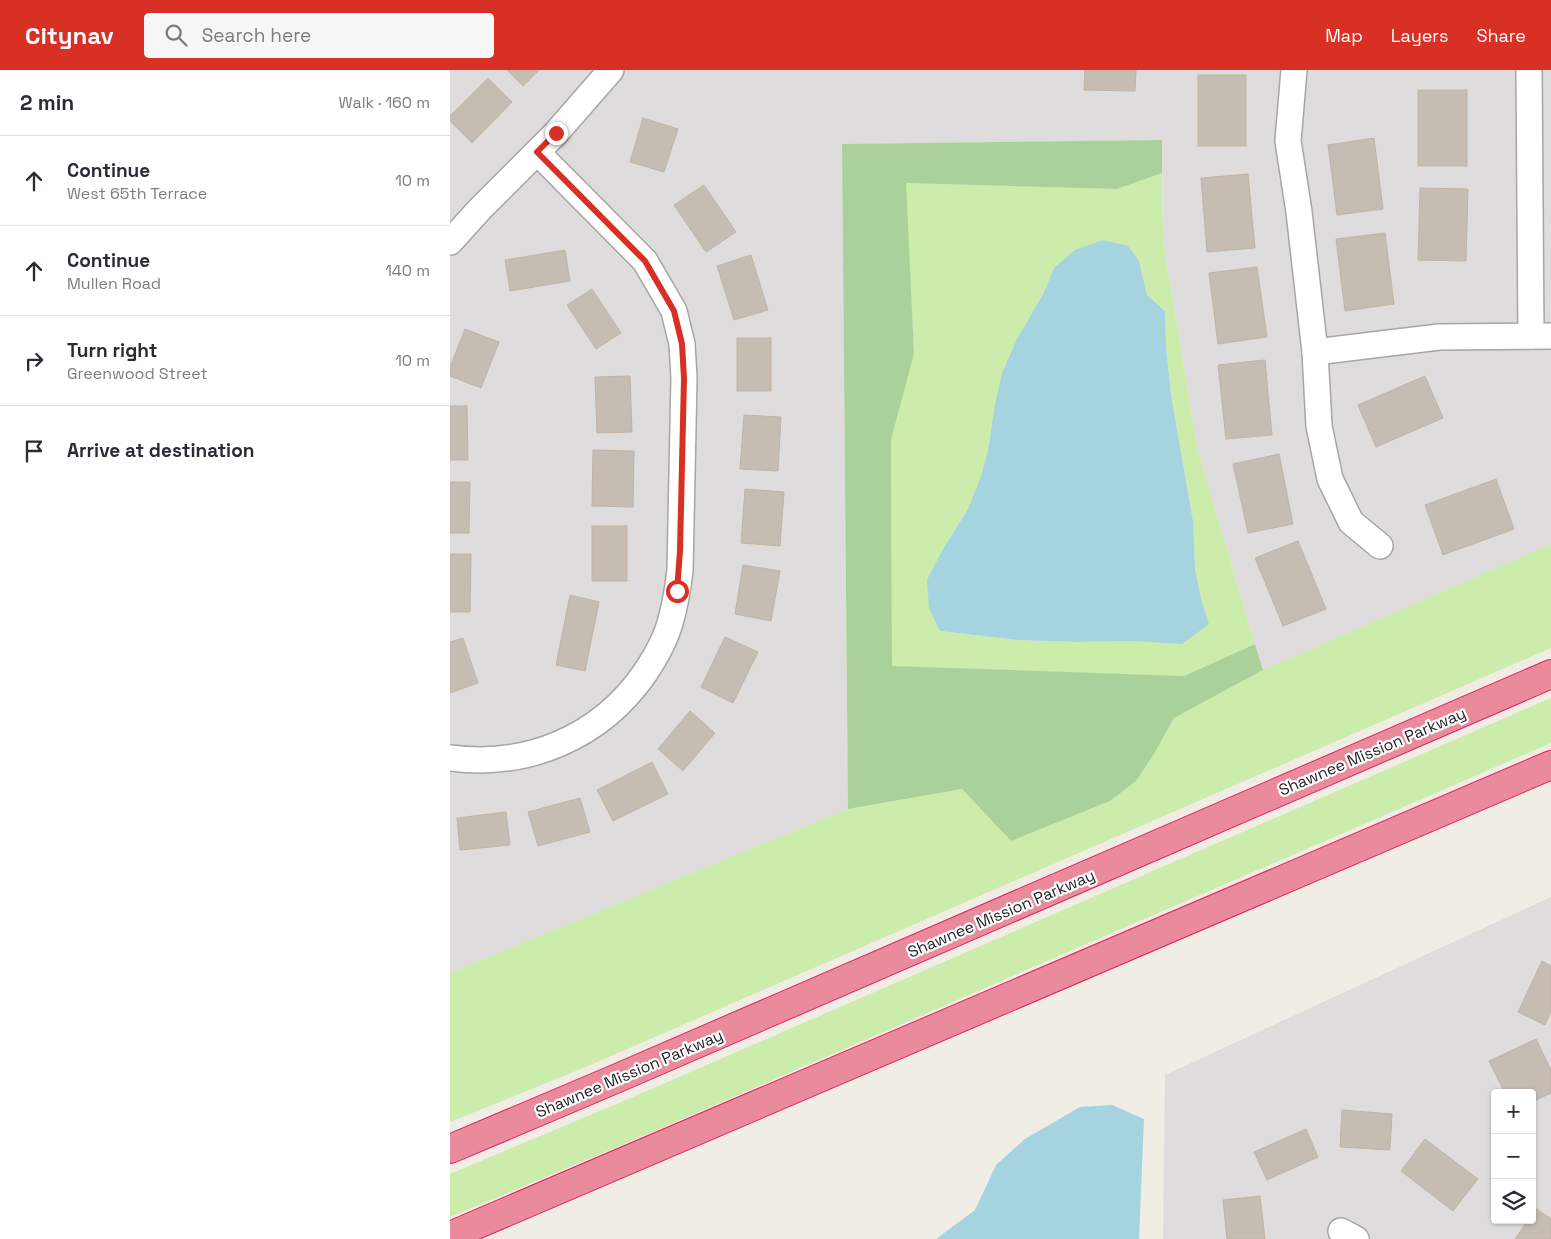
<!DOCTYPE html>
<meta charset="utf-8">
<style>
:root{--surface:#fff;--page:#f7f7f7;--text:#2b2b33;--muted:#7c7c81;--line:#e1e1e2;--accent:#d93025}
body{margin:0;font-family:"Space Grotesk",sans-serif;background:var(--page);color:var(--text)}
.controls{position:absolute;right:15px;bottom:15px;display:grid;overflow:hidden;border-radius:5px;box-shadow:0 1px 4px #0004}
.controls button{width:45px;height:45px;display:grid;place-items:center;padding:0;border:0;border-bottom:1px solid var(--line);background:var(--surface);color:var(--text);font:25px sans-serif}
.stop{position:absolute;width:15px;height:15px;margin:-11px;border:4px solid #d93025;border-radius:50%;background:#fff}
.stop.end{background:#d93025;border-color:#fff;box-shadow:0 1px 5px #0008}
.list{margin:0;padding:0;list-style:none}
h2{display:flex;justify-content:space-between;align-items:center;height:65px;margin:0;padding:0 20px;font-size:21px}
h2 small{font-size:16px;font-weight:400;color:var(--muted)}
.list li{display:grid;grid-template-columns:32px 1fr auto;gap:15px;align-items:center;box-sizing:border-box;height:90px;padding:0 20px;border-top:1px solid var(--line)}
.list b{display:block;font-size:19px;white-space:nowrap}
.list p{margin:0;font-size:16px;white-space:nowrap;color:var(--muted)}
.list em{font-size:16px;font-style:normal;color:var(--muted)}
.icon{flex:none;width:28px;height:28px;fill:none;stroke:currentColor;stroke-width:2;stroke-linecap:round;stroke-linejoin:round}
.map{position:relative;flex:none;width:1101px;height:1169px;overflow:hidden}
header{display:flex;align-items:center;gap:30px;box-sizing:border-box;height:70px;padding:0 25px;background:var(--accent);color:#fff}
header strong{font-size:24px}
nav{display:flex;gap:28px;margin-inline-start:auto;font-size:18px}
.search{width:350px;height:45px;background:var(--page);display:flex;align-items:center;gap:12px;box-sizing:border-box;padding:0 18px;border-radius:5px;color:var(--muted);font-size:19px}
main{display:flex}
aside{flex:1;background:var(--surface)}
.map>svg:first-child{display:block}
</style>
<header>
<strong>Citynav</strong>
<div class="search"><svg class="icon" aria-label="search" viewBox="0 0 24 24"><circle cx="10" cy="10" r="6"/><path d="M15 15l6 6"/></svg>Search here</div>
<nav><a>Map</a><a>Layers</a><a>Share</a></nav>
</header>
<main>
<aside>
<h2>2 min<small>Walk · 160 m</small></h2>
<ul class="list">
<li><svg class="icon" aria-label="ahead" viewBox="0 0 24 24"><path d="M12 20V5M6 11l6-6 6 6"/></svg><div><b>Continue</b><p>West 65th Terrace</p></div><em>10 m</em></li>
<li><svg class="icon" aria-label="ahead" viewBox="0 0 24 24"><path d="M12 20V5M6 11l6-6 6 6"/></svg><div><b>Continue</b><p>Mullen Road</p></div><em>140 m</em></li>
<li><svg class="icon" aria-label="right" viewBox="0 0 24 24"><path d="M7 20v-9h11M14 6l5 5-5 5"/></svg><div><b>Turn right</b><p>Greenwood Street</p></div><em>10 m</em></li>
<li><svg class="icon" aria-label="arrive" viewBox="0 0 24 24"><path d="M6 21V4h12l-3 4 3 4H6"/></svg><div><b>Arrive at destination</b></div></li>
</ul>
</aside>
<div class="map">
<svg width="1101" height="1169" viewBox="0 0 1101 1169">
<rect width="100%" height="100%" fill="#f0ede5"/>
<!-- residential -->
<g fill="#dedcdc" fill-rule="evenodd">
<polygon points="0,0 1101,0 1101,474 813,600 747,378 713,168 712,70 392,74 398,739 0,903"/>
<path d="M1101,827V1169H713L715,1005ZM1045,1023H1082V1150H1045Z"/>
</g>
<!-- grass -->
<g fill="#cbecaa" fill-rule="evenodd">
<path d="M712,103L713,169L747,378L805,574L734,606L442,597L441,370L464,284L455,113L667,119ZM689,191L697,225L715,241L716,276L721,325L743,451L745,499L752,532L759,554L685,571L626,572L568,570L490,561L493,479L518,439L531,406L539,376L544,339L552,303L566,271L594,222L604,198Z"/>
<polygon points="1101,474 1101,578 138,996 0,1052 0,903 398,739 512,719 561,771 660,731 686,711 704,684 724,648 813,600"/>
<polygon points="1101,628 1101,673 184,1070 0,1147 0,1104 183,1027"/>
</g>
<!-- forest -->
<polygon fill="#aad199" points="712,70 712,103 667,119 456,113 464,284 441,370 442,596 734,606 805,574 813,600 724,648 704,684 686,711 660,731 561,771 512,719 398,739 392,74"/>
<!-- water -->
<g fill="#a5d3df">
<polygon points="653,170 678,176 689,191 697,225 715,241 716,276 721,325 743,451 745,499 752,532 759,554 732,574 685,571 626,572 568,570 490,561 479,538 477,510 493,479 518,439 531,406 539,376 544,339 552,303 566,271 594,222 604,198 625,180"/>
<polygon points="662,1035 694,1049 689,1169 486,1169 525,1140 546,1095 575,1069 630,1037"/>
</g>
<!-- building -->
<g fill="#c5bcb4" stroke="#c3b3a7">
<polygon points="57,0 89,0 73,16"/>
<polygon points="635,0 686,0 685,21 634,20"/>
<rect x="748" y="5" width="48" height="71"/>
<polygon points="38,8 62,32 22,73 0,51 0,46"/>
<rect x="968" y="20" width="49" height="76"/>
<polygon points="193,48 228,59 214,102 180,92"/>
<polygon points="924,68 933,139 887,145 878,75"/>
<polygon points="798,104 805,178 757,182 751,108"/>
<polygon points="254,115 286,162 256,182 224,135"/>
<polygon points="970,118 1018,119 1016,191 968,190"/>
<polygon points="935,163 944,234 895,241 886,169"/>
<polygon points="115,180 120,211 60,221 55,190"/>
<polygon points="301,185 318,240 284,250 267,196"/>
<polygon points="807,197 817,267 768,274 759,203"/>
<polygon points="142,219 171,263 146,279 117,235"/>
<polygon points="15,259 49,272 31,318 0,306 0,297"/>
<rect x="287" y="268" width="34" height="53"/>
<polygon points="815,290 822,365 776,369 768,295"/>
<polygon points="180,306 182,362 147,363 145,307"/>
<polygon points="975,306 993,348 926,377 908,335"/>
<polygon points="0,336 17,336 18,390 0,390"/>
<polygon points="294,345 331,347 328,401 290,399"/>
<polygon points="143,380 184,381 183,437 142,436"/>
<polygon points="829,384 843,454 798,463 783,394"/>
<polygon points="1046,409 1064,459 993,485 975,435"/>
<polygon points="0,412 20,412 19,463 0,463"/>
<polygon points="295,419 334,422 330,476 291,473"/>
<rect x="142" y="456" width="35" height="55"/>
<polygon points="848,471 876,539 833,556 805,488"/>
<polygon points="0,484 21,484 20,542 0,542"/>
<polygon points="293,495 330,501 321,551 285,544"/>
<polygon points="120,525 149,532 135,601 106,595"/>
<polygon points="275,567 308,582 283,633 251,617"/>
<polygon points="13,568 28,613 0,623 0,572"/>
<polygon points="240,641 265,663 233,701 208,679"/>
<polygon points="202,692 218,724 163,751 147,720"/>
<polygon points="130,728 140,762 88,776 78,742"/>
<polygon points="56,742 60,775 10,780 7,748"/>
<polygon points="1092,891 1101,896 1101,941 1095,955 1068,942"/>
<polygon points="1086,969 1101,1000 1101,1023 1082,1032 1082,1023 1055,1023 1039,991"/>
<polygon points="892,1040 942,1044 940,1080 890,1077"/>
<polygon points="856,1059 868,1087 817,1110 804,1082"/>
<polygon points="975,1069 1028,1109 1003,1141 951,1101"/>
<polygon points="810,1126 815,1169 777,1169 773,1130"/>
<polygon points="1087,1139 1101,1149 1101,1169 1065,1169 1078,1150 1082,1150 1082,1145"/>
</g>
<g fill="none" stroke-linecap="round" stroke-linejoin="round">
<!-- minor casing -->
<g stroke="#a6a6a6" stroke-width="28">
<g id="minor">
<polyline points="844,0 838,71 849,142 865,282 869,356 880,409 901,452 930,476"/>
<polyline points="1079,0 1081,266"/>
<polyline points="0,172 30,139 106,63 161,0"/>
<polyline points="865,282 989,267 1101,266"/>
<path d="M0,688C77,698 150,668 195,603C205,588 215,571 220,553C225,536 228,518 230,500L234,308L232,274L224,241L195,191L87,82"/>
<polyline points="891,1161 906,1169"/>
</g>
</g>
<!-- highway casing -->
<g stroke="#e12064" stroke-width="30">
<g id="highway">
<polyline points="0,1079 163,1010 1101,604"/>
<polyline points="0,1166 1101,695"/>
</g>
</g>
<!-- minor -->
<use href="#minor" stroke="#fff" stroke-width="25"/>
<!-- highway -->
<use href="#highway" stroke="#ea8b9d" stroke-width="28"/>
</g>
<g fill="none" stroke-linecap="round" stroke-linejoin="round">
<!-- route -->
<polyline stroke="#d93025" stroke-width="6" points="106,63 87,82 195,191 224,241 232,274 234,308 230,481 227,521"/>
</g>
<g text-anchor="middle" stroke-width="4.5" stroke-linejoin="round" paint-order="stroke">
<!-- street labels -->
<g font-size="16" fill="#1f1f1f" stroke="#fff">
<text transform="translate(922 681) rotate(-23)" y="6">Shawnee Mission Parkway</text>
<text transform="translate(551 843) rotate(-23)" y="6">Shawnee Mission Parkway</text>
<text transform="translate(179 1003) rotate(-23)" y="6">Shawnee Mission Parkway</text>
</g>
</g>
</svg>
<div class="controls">
<button>+</button>
<button>−</button>
<button><svg class="icon" aria-label="layers" viewBox="0 0 24 24"><path d="M12 4l9 5-9 5-9-5zM3 14l9 5 9-5"/></svg></button>
</div>
<div class="stop" style="left:227px;top:521px"></div>
<div class="stop end" style="left:106px;top:63px"></div>
</div>
</main>
